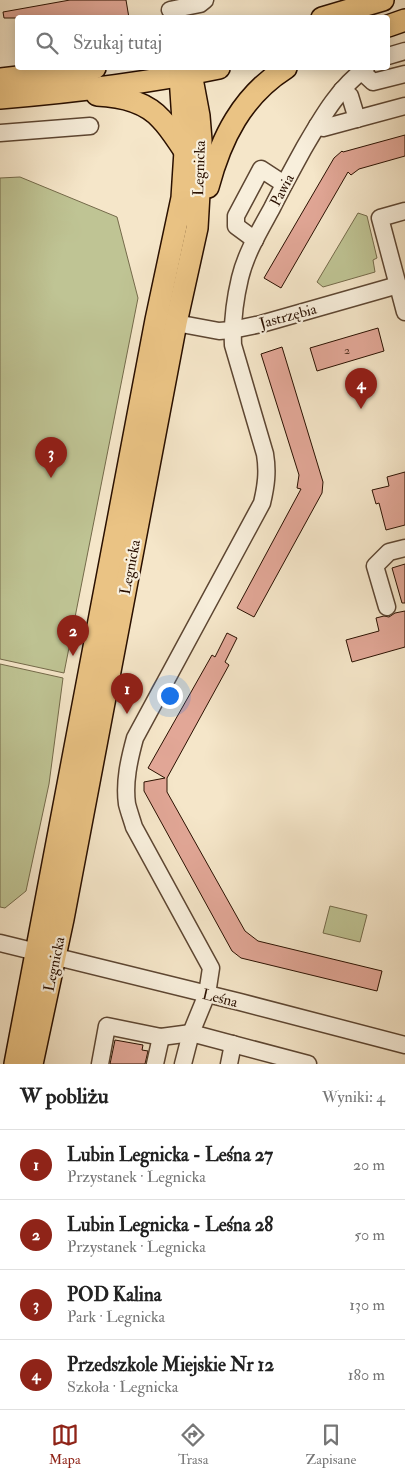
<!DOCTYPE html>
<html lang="pl">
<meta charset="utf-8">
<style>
:root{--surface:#fff;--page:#f2f2f2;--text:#222;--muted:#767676;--line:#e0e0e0;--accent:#8f2418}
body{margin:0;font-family:"IM FELL Double Pica",serif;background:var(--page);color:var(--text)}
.you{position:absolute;left:169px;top:695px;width:18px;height:18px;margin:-12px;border:4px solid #fff;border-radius:50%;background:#1a73e8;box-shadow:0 0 0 8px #1a73e833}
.badge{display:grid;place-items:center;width:32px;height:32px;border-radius:50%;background:var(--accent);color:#fff;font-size:16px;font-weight:700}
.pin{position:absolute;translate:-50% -41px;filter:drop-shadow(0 1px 2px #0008)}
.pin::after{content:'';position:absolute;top:26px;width:18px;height:15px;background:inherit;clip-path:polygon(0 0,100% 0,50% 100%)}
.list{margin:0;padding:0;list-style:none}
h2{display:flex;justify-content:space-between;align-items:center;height:65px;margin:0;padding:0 20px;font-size:21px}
h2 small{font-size:16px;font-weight:400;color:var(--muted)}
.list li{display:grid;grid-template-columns:32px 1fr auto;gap:15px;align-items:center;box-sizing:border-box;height:70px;padding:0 20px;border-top:1px solid var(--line)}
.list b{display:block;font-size:19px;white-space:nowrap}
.list p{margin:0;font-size:16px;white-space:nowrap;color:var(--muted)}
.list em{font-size:16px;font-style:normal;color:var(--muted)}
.icon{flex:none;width:28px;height:28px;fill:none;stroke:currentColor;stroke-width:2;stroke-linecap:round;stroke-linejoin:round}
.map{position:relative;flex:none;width:405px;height:1064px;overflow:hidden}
.search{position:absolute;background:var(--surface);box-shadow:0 2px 12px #0003;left:15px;right:15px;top:15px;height:55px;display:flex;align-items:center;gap:12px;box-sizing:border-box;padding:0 18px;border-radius:5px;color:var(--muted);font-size:19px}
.sheet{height:345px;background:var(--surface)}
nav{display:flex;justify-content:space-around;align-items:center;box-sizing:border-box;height:70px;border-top:1px solid var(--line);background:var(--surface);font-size:14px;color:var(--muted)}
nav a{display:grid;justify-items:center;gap:2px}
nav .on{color:var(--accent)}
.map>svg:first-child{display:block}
</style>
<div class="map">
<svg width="405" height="1064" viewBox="0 0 405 1064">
<rect width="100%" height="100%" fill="#f5e6c9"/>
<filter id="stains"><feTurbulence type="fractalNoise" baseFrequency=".004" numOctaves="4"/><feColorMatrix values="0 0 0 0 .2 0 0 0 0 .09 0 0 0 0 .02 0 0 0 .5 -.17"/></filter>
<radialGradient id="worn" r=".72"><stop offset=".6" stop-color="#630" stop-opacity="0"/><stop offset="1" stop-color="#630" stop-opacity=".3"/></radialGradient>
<!-- green -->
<g fill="#bfc494" stroke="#746a4a">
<polygon points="20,177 117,217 138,298 64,673 0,659 0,178"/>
<polygon points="358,213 367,216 377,258 373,260 375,272 323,287 317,282"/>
<polygon points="0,664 63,678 49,784 26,891 5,908 0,907"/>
<polygon points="330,906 367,915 360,942 323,933"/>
</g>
<!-- building -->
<g fill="#e2a797" stroke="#2a1000">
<polygon points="70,0 126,0 129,18 4,18 3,12"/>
<polygon points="405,135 405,156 359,169 351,175 348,172 281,288 264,278 334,158 342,151 343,152"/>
<polygon points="378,328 384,351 317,371 310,348"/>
<polygon points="282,347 323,482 322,493 254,617 237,608 301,489 297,488 299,475 261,354"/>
<polygon points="405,472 405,525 386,530 379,503 376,504 372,490 389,486 387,477"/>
<polygon points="405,564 405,603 402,603 392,568"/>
<polygon points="405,611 405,647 352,662 346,640 379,631 376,618 384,616 389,617 395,613"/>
<polygon points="227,633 237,638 225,662 229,665 167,778 167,792 245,931 258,941 382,971 377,991 241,958 232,951 144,791 144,782 165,778 148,768 212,655 215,657"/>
<polygon points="115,1040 143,1045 142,1050 148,1051 145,1064 110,1064"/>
</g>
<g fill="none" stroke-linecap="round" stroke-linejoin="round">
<!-- minor casing -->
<g stroke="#5d4632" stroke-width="19">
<g id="minor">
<polyline points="170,10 200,4 205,0"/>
<polyline points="388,56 405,51"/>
<polyline points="361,71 373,82 405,74"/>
<polyline points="342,90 350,96 357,119"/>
<polyline points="317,126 323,128 405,106"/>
<polyline points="0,133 90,126"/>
<polyline points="405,211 380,218 405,312"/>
<polyline points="255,240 236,226 236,216 261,169 284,184"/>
<polyline points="176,323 219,331 232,330 261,324 398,285"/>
<polyline points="387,607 375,566 389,552 405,548"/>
<polyline points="0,943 240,1002 405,1045"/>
<polyline points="100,1064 107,1026 161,1037 191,1033 308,1064"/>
<polyline points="155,1064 161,1037"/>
<path d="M183,1064L191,1033L207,994L211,968L134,827C132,820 129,812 127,804C124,782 129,760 135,738L262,503C266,486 268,472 265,454L233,345C232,323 235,299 240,278C246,253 260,230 272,208C282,188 293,168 304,148C321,119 338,88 366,68"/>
<polyline points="229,1064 233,1044"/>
</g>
</g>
<!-- major casing -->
<g stroke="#2a1000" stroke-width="24">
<g id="major">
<polyline points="322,18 383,0"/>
<polyline points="388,26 405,20"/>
<polyline points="0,79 95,68"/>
<path d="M97,95C120,96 145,101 161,119C170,128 177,140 184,150"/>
<path d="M0,98C74,92 147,83 219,68"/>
<path d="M208,187C221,138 242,96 286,68"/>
<polyline points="15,1064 156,320 182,198 185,151 180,76 182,68"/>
<polyline points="32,1064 63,919 176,323 197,228 200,176 201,140 199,116 190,68"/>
</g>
</g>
<!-- minor -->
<use href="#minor" stroke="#f8efdc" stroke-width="16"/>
<!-- major -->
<use href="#major" stroke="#eac384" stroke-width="21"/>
</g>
<g text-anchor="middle" stroke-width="4.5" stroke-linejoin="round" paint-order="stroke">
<!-- number labels -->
<g font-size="12" fill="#583626">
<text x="347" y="354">2</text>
</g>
<!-- street labels -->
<g font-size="15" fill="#2a1000" stroke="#f8efdc">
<text transform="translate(199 168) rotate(-88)" y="5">Legnicka</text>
<text transform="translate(282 190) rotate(-62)" y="5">Pawia</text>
<text transform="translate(288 316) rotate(-15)" y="5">Jastrzębia</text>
<text transform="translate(130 567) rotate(-79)" y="5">Legnicka</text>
<text transform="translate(54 964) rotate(-78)" y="5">Legnicka</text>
<text transform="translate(220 998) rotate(14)" y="5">Leśna</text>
</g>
</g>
<rect width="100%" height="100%" filter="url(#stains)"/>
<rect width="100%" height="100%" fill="url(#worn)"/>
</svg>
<div class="you"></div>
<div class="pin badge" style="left:127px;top:714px">1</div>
<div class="pin badge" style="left:73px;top:656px">2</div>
<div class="pin badge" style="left:51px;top:478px">3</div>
<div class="pin badge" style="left:361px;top:409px">4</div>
<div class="search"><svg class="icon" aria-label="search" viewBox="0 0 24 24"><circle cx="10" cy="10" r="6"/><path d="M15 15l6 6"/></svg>Szukaj tutaj</div>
</div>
<section class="sheet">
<h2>W pobliżu<small>Wyniki: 4</small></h2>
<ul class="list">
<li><span class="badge">1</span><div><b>Lubin Legnicka - Leśna 27</b><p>Przystanek · Legnicka</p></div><em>20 m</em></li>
<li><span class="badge">2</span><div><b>Lubin Legnicka - Leśna 28</b><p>Przystanek · Legnicka</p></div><em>50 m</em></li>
<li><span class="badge">3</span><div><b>POD Kalina</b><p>Park · Legnicka</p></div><em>130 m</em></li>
<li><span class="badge">4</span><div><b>Przedszkole Miejskie Nr 12</b><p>Szkoła · Legnicka</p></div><em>180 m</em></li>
</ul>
</section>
<nav>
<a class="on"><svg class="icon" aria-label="map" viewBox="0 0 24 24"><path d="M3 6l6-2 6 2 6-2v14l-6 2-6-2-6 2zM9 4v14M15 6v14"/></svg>Mapa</a>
<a><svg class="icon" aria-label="directions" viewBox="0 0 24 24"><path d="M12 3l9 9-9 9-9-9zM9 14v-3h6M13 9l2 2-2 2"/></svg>Trasa</a>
<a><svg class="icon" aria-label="saved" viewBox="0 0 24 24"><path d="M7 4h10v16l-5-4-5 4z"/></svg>Zapisane</a>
</nav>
